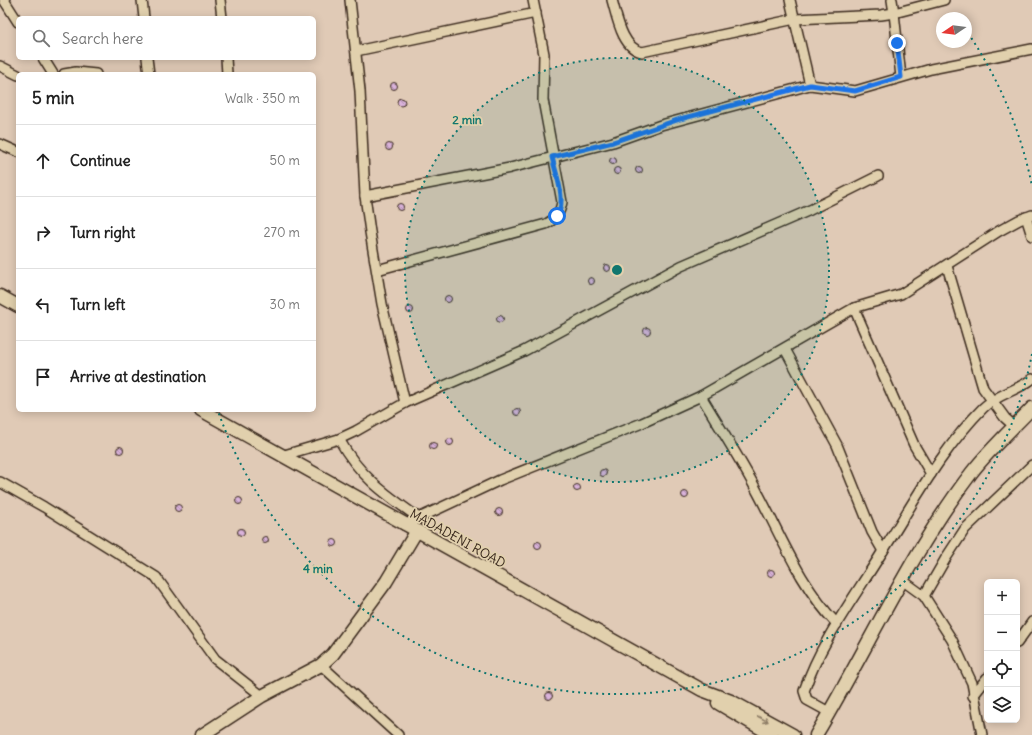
<!DOCTYPE html>
<meta charset="utf-8">
<style>
:root{--surface:#fff;--page:#f6f6f6;--text:#222;--muted:#767676;--line:#e0e0e0}
body{margin:0;font-family:Delius,sans-serif;background:var(--page);color:var(--text)}
.controls{position:absolute;right:12px;bottom:12px;display:grid;overflow:hidden;border-radius:6px;box-shadow:0 2px 10px #0003}
.controls button{width:36px;height:36px;display:grid;place-items:center;padding:0;border:0;border-bottom:1px solid var(--line);background:var(--surface);color:var(--text);font:20px sans-serif}
.compass{position:absolute;left:936px;top:12px;width:36px;height:36px;border-radius:50%;background:var(--surface);box-shadow:0 2px 10px #0003;rotate:257deg}
.stop{position:absolute;width:12px;height:12px;margin:-9px;border:3px solid #1a73e8;border-radius:50%;background:#fff}
.stop.end{background:#1a73e8;border-color:#fff;box-shadow:0 1px 4px #0008}
.list{margin:0;padding:0;list-style:none}
h2{display:flex;justify-content:space-between;align-items:center;height:52px;margin:0;padding:0 16px;font-size:17px}
h2 small{font-size:13px;font-weight:400;color:var(--muted)}
.list li{display:grid;grid-template-columns:26px 1fr auto;gap:12px;align-items:center;box-sizing:border-box;height:72px;padding:0 16px;border-top:1px solid var(--line)}
.list b{display:block;font-size:15px;white-space:nowrap}
.list em{font-size:13px;font-style:normal;color:var(--muted)}
.icon{flex:none;width:22px;height:22px;fill:none;stroke:currentColor;stroke-width:2;stroke-linecap:round;stroke-linejoin:round}
.map{position:relative;flex:none;width:1032px;height:735px;overflow:hidden}
.search{position:absolute;background:var(--surface);box-shadow:0 2px 10px #0003;left:16px;top:16px;width:300px;height:44px;display:flex;align-items:center;gap:10px;box-sizing:border-box;padding:0 14px;border-radius:6px;color:var(--muted);font-size:15px}
.panel{position:absolute;background:var(--surface);box-shadow:0 2px 10px #0003;left:16px;top:72px;width:300px;height:340px;border-radius:6px}
.map>svg:first-child{display:block}
</style>
<div class="map">
<svg width="1032" height="735" viewBox="0 0 1032 735">
<defs>
<pattern id="building-back-hatch" width="6" height="6" patternUnits="userSpaceOnUse"><rect width="6" height="6" fill="#dab3db"/><path d="M-1 5l2 2M0 0l6 6M5-1l2 2" fill="none" stroke="#b292b1"/></pattern>
</defs>
<rect width="100%" height="100%" fill="#e0cab6"/>
<filter id="ink" filterUnits="userSpaceOnUse"><feTurbulence type="fractalNoise" baseFrequency=".025" numOctaves="2"/><feDisplacementMap in="SourceGraphic" scale="8" xChannelSelector="R" yChannelSelector="G"/><feConvolveMatrix kernelMatrix="1 2 1 2 8 2 1 2 1" color-interpolation-filters="sRGB"/></filter>
<g filter="url(#ink)">
<!-- building -->
<g fill="url(#building-back-hatch)" stroke="#3b2a1e">
<circle cx="394" cy="86" r="3.5"/>
<circle cx="401" cy="102" r="4"/>
<circle cx="389" cy="147" r="3.5"/>
<circle cx="613" cy="161" r="3.5"/>
<circle cx="639" cy="170" r="3.5"/>
<circle cx="617" cy="171" r="3.5"/>
<circle cx="400" cy="207" r="3.5"/>
<circle cx="607" cy="268" r="3.5"/>
<circle cx="591" cy="281" r="3.5"/>
<circle cx="448" cy="299" r="3.5"/>
<circle cx="410" cy="310" r="3.5"/>
<circle cx="500" cy="319" r="3.5"/>
<circle cx="647" cy="331" r="3.5"/>
<circle cx="517" cy="412" r="3.5"/>
<circle cx="450" cy="442" r="3.5"/>
<circle cx="433" cy="446" r="3.5"/>
<circle cx="120" cy="450" r="3.5"/>
<circle cx="603" cy="473" r="3.5"/>
<circle cx="577" cy="488" r="3.5"/>
<circle cx="685" cy="495" r="3.5"/>
<circle cx="239" cy="501" r="3.5"/>
<circle cx="178" cy="508" r="3.5"/>
<circle cx="499" cy="512" r="3.5"/>
<circle cx="241" cy="532" r="3.5"/>
<circle cx="265" cy="540" r="3.5"/>
<circle cx="334" cy="543" r="3.5"/>
<circle cx="538" cy="545" r="3.5"/>
<circle cx="771" cy="573" r="3.5"/>
<circle cx="549" cy="696" r="3.5"/>
</g>
<g fill="none" stroke-linecap="round" stroke-linejoin="round">
<!-- minor casing -->
<g stroke="#3b2a1e" stroke-width="12">
<g id="minor">
<polyline points="4,0 18,22"/>
<polyline points="142,0 144,18"/>
<polyline points="220,0 222,18"/>
<polyline points="350,0 360,91 365,196 370,232 382,304 405,403"/>
<path d="M612,0C617,17 622,48 642,52L795,19L881,15L894,13L901,77"/>
<polyline points="790,0 810,85"/>
<polyline points="892,0 894,13 944,0"/>
<polyline points="356,51 536,13"/>
<polyline points="43,58 53,74"/>
<polyline points="147,58 149,74"/>
<polyline points="226,58 227,74"/>
<polyline points="0,66 18,75"/>
<polyline points="64,74 76,72 96,74"/>
<polyline points="0,144 18,152"/>
<polyline points="365,196 510,168 613,142 661,125 810,85 855,91 931,69 1032,49"/>
<polyline points="1026,217 1032,236"/>
<polyline points="947,266 983,388 1005,418 1014,426"/>
<path d="M377,270L546,224C556,219 560,213 562,202L543,100L544,54L533,0"/>
<polyline points="854,308 914,445 931,474"/>
<polyline points="785,349 837,445 872,532 883,551"/>
<path d="M701,396C720,428 741,460 758,493C782,538 801,587 837,624"/>
<path d="M339,439C359,476 385,494 419,518"/>
<polyline points="281,456 339,439 356,431 405,403 524,351 681,266 810,210 878,176"/>
<polyline points="0,482 44,507 156,577 215,659 262,696"/>
<polyline points="404,525 500,480 642,423 701,396 854,308 901,294 999,231 1019,220 1032,215"/>
<polyline points="902,580 924,596 952,640 972,683 982,735"/>
<polyline points="924,596 946,558 965,529 1032,465"/>
<polyline points="1017,643 1032,622"/>
<polyline points="321,665 398,735"/>
<polyline points="973,696 987,678"/>
<path d="M829,712L807,700L804,691C821,641 854,598 881,554C913,504 941,450 983,408C997,394 1017,391 1032,379"/>
</g>
</g>
<!-- tertiary casing -->
<g stroke="#3b2a1e" stroke-width="15">
<g id="tertiary">
<polyline points="0,296 18,306"/>
<polyline points="201,410 702,690 731,701 793,735"/>
<polyline points="718,703 772,735"/>
<polyline points="202,735 262,696 321,665 333,654 386,582 416,532"/>
<path d="M816,735C868,648 910,553 972,472C990,449 1012,429 1032,408"/>
</g>
</g>
<!-- minor -->
<use href="#minor" stroke="#e1d0ad" stroke-width="9"/>
<!-- tertiary -->
<use href="#tertiary" stroke="#e1d0ad" stroke-width="12"/>
</g>
<!-- one-way arrows -->
<defs><path id="oneway-shaft" d="M-6 0H5M1.5-3L5.5 0L1.5 3" fill="none" stroke-width="1.6" stroke-linecap="round" stroke-linejoin="round"/></defs>
<use stroke="#8e7d66" href="#oneway-shaft" transform="translate(763 719) rotate(28)"/>
</g>
<g fill="none" stroke-linecap="round" stroke-linejoin="round" filter="url(#ink)">
<!-- route -->
<path stroke="#1a73e8" stroke-width="5" d="M557,216C567,200 556,175 552,157L613,142L680,119L810,85L855,91L901,77L897,43"/>
</g>
<!-- distance rings -->
<circle cx="617" cy="270" r="212" fill="#0f766e" fill-opacity=".12"/>
<g fill="none" stroke="#0f766e" stroke-width="2" stroke-dasharray="2 4">
<circle cx="617" cy="270" r="212"/>
<path d="M1032 354A423 423 0 0 1 218 411M968 33A423 423 0 0 1 1032 186"/>
</g>
<g text-anchor="middle" stroke-width="3.5" stroke-linejoin="round" paint-order="stroke">
<!-- street labels -->
<g font-size="13" fill="#3b2a1e" stroke="#e1d0ad">
<text transform="translate(458 538) rotate(29)" y="5">MADADENI ROAD</text>
</g>
</g>
<circle cx="617" cy="270" r="6" fill="#0f766e" stroke="#e1d0ad" stroke-width="2"/>
<g font-size="12" text-anchor="middle" font-weight="bold" fill="#0f766e" stroke="#e1d0ad" stroke-width="3.5" stroke-linejoin="round" paint-order="stroke">
<text x="467" y="124">2 min</text>
<text x="318" y="573">4 min</text>
</g>
</svg>
<div class="controls">
<button>+</button>
<button>−</button>
<button><svg class="icon" aria-label="locate" viewBox="0 0 24 24"><circle cx="12" cy="12" r="6"/><path d="M12 2v4M12 18v4M2 12h4M18 12h4"/></svg></button>
<button><svg class="icon" aria-label="layers" viewBox="0 0 24 24"><path d="M12 4l9 5-9 5-9-5zM3 14l9 5 9-5"/></svg></button>
</div>
<svg class="compass" viewBox="-18 -18 36 36"><path d="M0-13l5 13h-10z" fill="#e53935"/><path d="M0 13l5-13h-10z" fill="#767676"/></svg>
<div class="stop" style="left:557px;top:216px"></div>
<div class="stop end" style="left:897px;top:43px"></div>
<div class="search"><svg class="icon" aria-label="search" viewBox="0 0 24 24"><circle cx="10" cy="10" r="6"/><path d="M15 15l6 6"/></svg>Search here</div>
<section class="panel">
<h2>5 min<small>Walk · 350 m</small></h2>
<ul class="list">
<li><svg class="icon" aria-label="ahead" viewBox="0 0 24 24"><path d="M12 20V5M6 11l6-6 6 6"/></svg><div><b>Continue</b></div><em>50 m</em></li>
<li><svg class="icon" aria-label="right" viewBox="0 0 24 24"><path d="M7 20v-9h11M14 6l5 5-5 5"/></svg><div><b>Turn right</b></div><em>270 m</em></li>
<li><svg class="icon" aria-label="left" viewBox="0 0 24 24"><path d="M17 20v-9H6M10 6l-5 5 5 5"/></svg><div><b>Turn left</b></div><em>30 m</em></li>
<li><svg class="icon" aria-label="arrive" viewBox="0 0 24 24"><path d="M6 21V4h12l-3 4 3 4H6"/></svg><div><b>Arrive at destination</b></div></li>
</ul>
</section>
</div>
